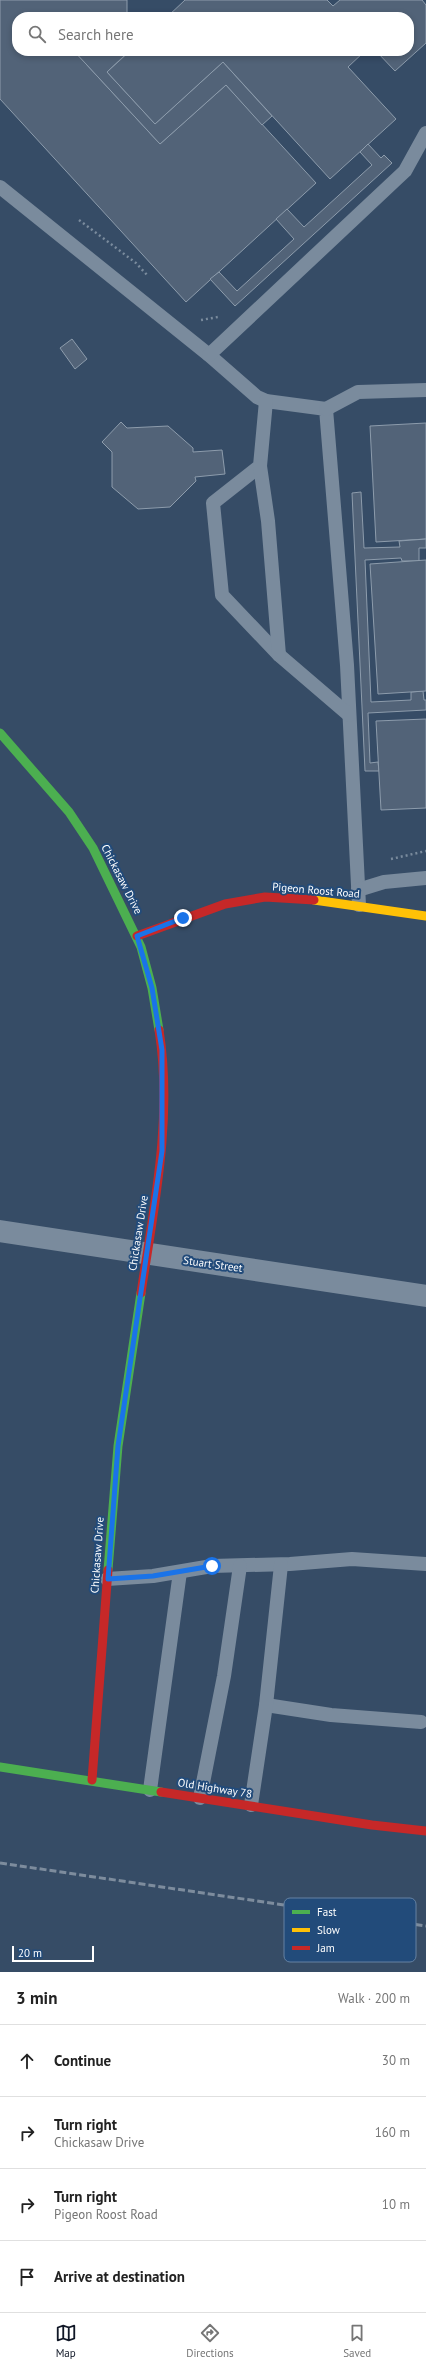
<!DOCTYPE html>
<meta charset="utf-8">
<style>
:root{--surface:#fff;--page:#f2f2f2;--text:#222;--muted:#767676;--line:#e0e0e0;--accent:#111827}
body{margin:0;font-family:"PT Sans",sans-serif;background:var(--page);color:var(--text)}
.scale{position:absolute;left:12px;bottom:10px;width:82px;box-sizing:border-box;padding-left:4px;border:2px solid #fff;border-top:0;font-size:11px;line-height:14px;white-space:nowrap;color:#fff;-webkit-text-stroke:3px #224b7a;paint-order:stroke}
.stop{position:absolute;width:12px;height:12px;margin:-9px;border:3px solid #1a73e8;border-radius:50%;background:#fff}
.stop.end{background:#1a73e8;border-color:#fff;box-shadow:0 1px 4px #0008}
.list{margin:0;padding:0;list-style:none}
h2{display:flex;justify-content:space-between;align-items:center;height:52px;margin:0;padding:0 16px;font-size:17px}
h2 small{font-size:13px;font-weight:400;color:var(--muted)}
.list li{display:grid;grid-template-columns:26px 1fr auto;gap:12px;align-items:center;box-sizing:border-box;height:72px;padding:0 16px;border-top:1px solid var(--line)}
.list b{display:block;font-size:15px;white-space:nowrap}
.list p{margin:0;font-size:13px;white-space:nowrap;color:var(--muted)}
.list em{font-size:13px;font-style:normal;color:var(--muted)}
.icon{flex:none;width:22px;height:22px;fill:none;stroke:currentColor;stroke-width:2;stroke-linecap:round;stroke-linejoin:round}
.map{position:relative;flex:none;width:426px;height:1972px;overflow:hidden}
.search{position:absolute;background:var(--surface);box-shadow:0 2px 6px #0003;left:12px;right:12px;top:12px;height:44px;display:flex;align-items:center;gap:10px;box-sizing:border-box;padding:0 14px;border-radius:16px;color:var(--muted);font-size:15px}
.sheet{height:340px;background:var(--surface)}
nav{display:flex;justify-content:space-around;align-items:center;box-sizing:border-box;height:56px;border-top:1px solid var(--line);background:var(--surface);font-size:11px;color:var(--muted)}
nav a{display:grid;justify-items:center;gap:2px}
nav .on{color:var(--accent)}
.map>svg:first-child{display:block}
</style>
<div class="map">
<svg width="426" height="1972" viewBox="0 0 426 1972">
<rect width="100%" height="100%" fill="#364c66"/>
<!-- building -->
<g fill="#526378" stroke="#8d9cac">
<polygon points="0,0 127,0 127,17 17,17 17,51 74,51 160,144 226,85 316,183 186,302 0,99"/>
<polygon points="185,0 327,0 333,6 340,0 422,0 426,5 426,43 395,71 376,51 409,51 409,17 167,17"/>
<polygon points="74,51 125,51 124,56 107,72 155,124 223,62 272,116 262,125 226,85 160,144"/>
<polygon points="130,51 365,51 348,67 396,119 330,179 223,62 155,124 107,72"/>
<polygon points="368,144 381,158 384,155 392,163 235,306 210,279 219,272 237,291 294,239 276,219 287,209 304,227 372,165 360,152"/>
<polygon points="72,339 87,359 75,369 60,348"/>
<polygon points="121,422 127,428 168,426 193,448 193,452 222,450 225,474 195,477 196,481 170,507 138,509 112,487 112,452 102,442"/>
<polygon points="426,423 426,539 376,542 370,426"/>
<polygon points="361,492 364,548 400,547 399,541 426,539 426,548 419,548 419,561 402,561 401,558 365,560 371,702 411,700 411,692 423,691 424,700 426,700 426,710 368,713 370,763 378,762 379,771 365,771 352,493"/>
<polygon points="426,560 426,691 378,694 370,564"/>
<polygon points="426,719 426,808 381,810 376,721"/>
</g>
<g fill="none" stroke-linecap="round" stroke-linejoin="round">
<!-- path -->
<g stroke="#7a8b9d" stroke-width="2.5" stroke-dasharray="2 3" stroke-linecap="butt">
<polyline points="79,220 136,263 148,276"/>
<polyline points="201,320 218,317"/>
<polyline points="391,859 426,851"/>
</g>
<!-- lane -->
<g stroke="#7a8b9d" stroke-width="14">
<polyline points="0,187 209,355 257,397 266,401 326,409 347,665 359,905"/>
<polyline points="209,355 405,171 426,133"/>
<polyline points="266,401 260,466 213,503 222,595 279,655 349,715"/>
<polyline points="326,409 358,392 426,390"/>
<polyline points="260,466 268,521 279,655"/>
<polyline points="358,890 384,882 426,878"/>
<polyline points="107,1579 153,1576 212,1566 290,1564 352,1559 426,1564"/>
<polyline points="266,1705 331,1715 421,1722"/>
<polyline points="150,1790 180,1572"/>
<polyline points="200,1798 224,1676 240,1566"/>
<polyline points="251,1805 266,1705 281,1565"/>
</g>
<!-- street -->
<polyline stroke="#7a8b9d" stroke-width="22" points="0,1231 426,1296"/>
<!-- fast -->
<g stroke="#4caf50" stroke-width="9">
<polyline points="0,733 69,812 93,848 141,947 152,988 159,1030"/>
<polyline points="108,1570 118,1446 141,1293"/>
<polyline points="0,1767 161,1792"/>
</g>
<!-- slow -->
<polyline stroke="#ffc107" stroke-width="9" points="314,900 426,916"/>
<!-- jam -->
<g stroke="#c62828" stroke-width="9">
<polyline points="137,936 225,904 265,897 314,900"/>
<path d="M141,1293C154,1207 173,1117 159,1030"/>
<polyline points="92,1780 108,1570"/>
<polyline points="161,1792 372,1825 426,1831"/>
</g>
<!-- rail -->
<polyline stroke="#7d8c9d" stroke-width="3" stroke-dasharray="7 3" stroke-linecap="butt" points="0,1863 426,1926"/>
</g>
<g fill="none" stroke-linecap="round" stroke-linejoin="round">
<!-- route -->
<polyline stroke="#1a73e8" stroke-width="5" points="183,918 137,936 152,988 162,1050 162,1151 118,1446 108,1579 153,1576 212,1566"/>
</g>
<g text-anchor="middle" stroke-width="4" stroke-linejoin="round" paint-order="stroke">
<!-- street labels -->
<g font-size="11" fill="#fff" stroke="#224b7a">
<text transform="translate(122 879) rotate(63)" y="4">Chickasaw Drive</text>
<text transform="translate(316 890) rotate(5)" y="4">Pigeon Roost Road</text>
<text transform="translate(138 1233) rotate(-81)" y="4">Chickasaw Drive</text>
<text transform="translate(213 1264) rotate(8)" y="4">Stuart Street</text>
<text transform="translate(97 1555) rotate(-86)" y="4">Chickasaw Drive</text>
<text transform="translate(215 1788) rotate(9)" y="4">Old Highway 78</text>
</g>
</g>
<!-- legend -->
<rect x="284" y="1898" width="132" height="64" rx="6" fill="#224b7a" stroke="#6481a2" stroke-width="1"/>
<rect x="292" y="1910" width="18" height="4" fill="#4caf50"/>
<rect x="292" y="1928" width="18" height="4" fill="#ffc107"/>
<rect x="292" y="1946" width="18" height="4" fill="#c62828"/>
<g font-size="11" fill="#fff">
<text x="317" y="1916">Fast</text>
<text x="317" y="1934">Slow</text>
<text x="317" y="1952">Jam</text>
</g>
</svg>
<div class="scale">20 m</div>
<div class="stop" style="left:212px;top:1566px"></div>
<div class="stop end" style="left:183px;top:918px"></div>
<div class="search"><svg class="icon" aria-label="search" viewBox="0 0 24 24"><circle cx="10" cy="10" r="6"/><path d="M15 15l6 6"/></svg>Search here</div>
</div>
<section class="sheet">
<h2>3 min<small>Walk · 200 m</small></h2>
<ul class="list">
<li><svg class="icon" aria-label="ahead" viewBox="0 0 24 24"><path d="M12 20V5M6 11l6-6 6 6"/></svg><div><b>Continue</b></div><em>30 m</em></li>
<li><svg class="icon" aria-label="right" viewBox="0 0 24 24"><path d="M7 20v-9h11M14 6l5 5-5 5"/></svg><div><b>Turn right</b><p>Chickasaw Drive</p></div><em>160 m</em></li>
<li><svg class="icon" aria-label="right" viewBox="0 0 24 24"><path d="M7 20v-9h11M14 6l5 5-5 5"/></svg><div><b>Turn right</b><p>Pigeon Roost Road</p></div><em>10 m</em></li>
<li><svg class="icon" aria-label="arrive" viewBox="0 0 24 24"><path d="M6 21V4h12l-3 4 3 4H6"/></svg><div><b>Arrive at destination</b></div></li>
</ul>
</section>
<nav>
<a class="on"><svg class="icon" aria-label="map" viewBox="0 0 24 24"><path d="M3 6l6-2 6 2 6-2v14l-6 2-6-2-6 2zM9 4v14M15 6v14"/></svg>Map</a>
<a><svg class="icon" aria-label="directions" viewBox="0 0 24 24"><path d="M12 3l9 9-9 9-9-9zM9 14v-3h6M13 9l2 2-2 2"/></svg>Directions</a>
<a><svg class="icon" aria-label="saved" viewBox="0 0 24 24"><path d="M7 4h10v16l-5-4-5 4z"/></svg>Saved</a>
</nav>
